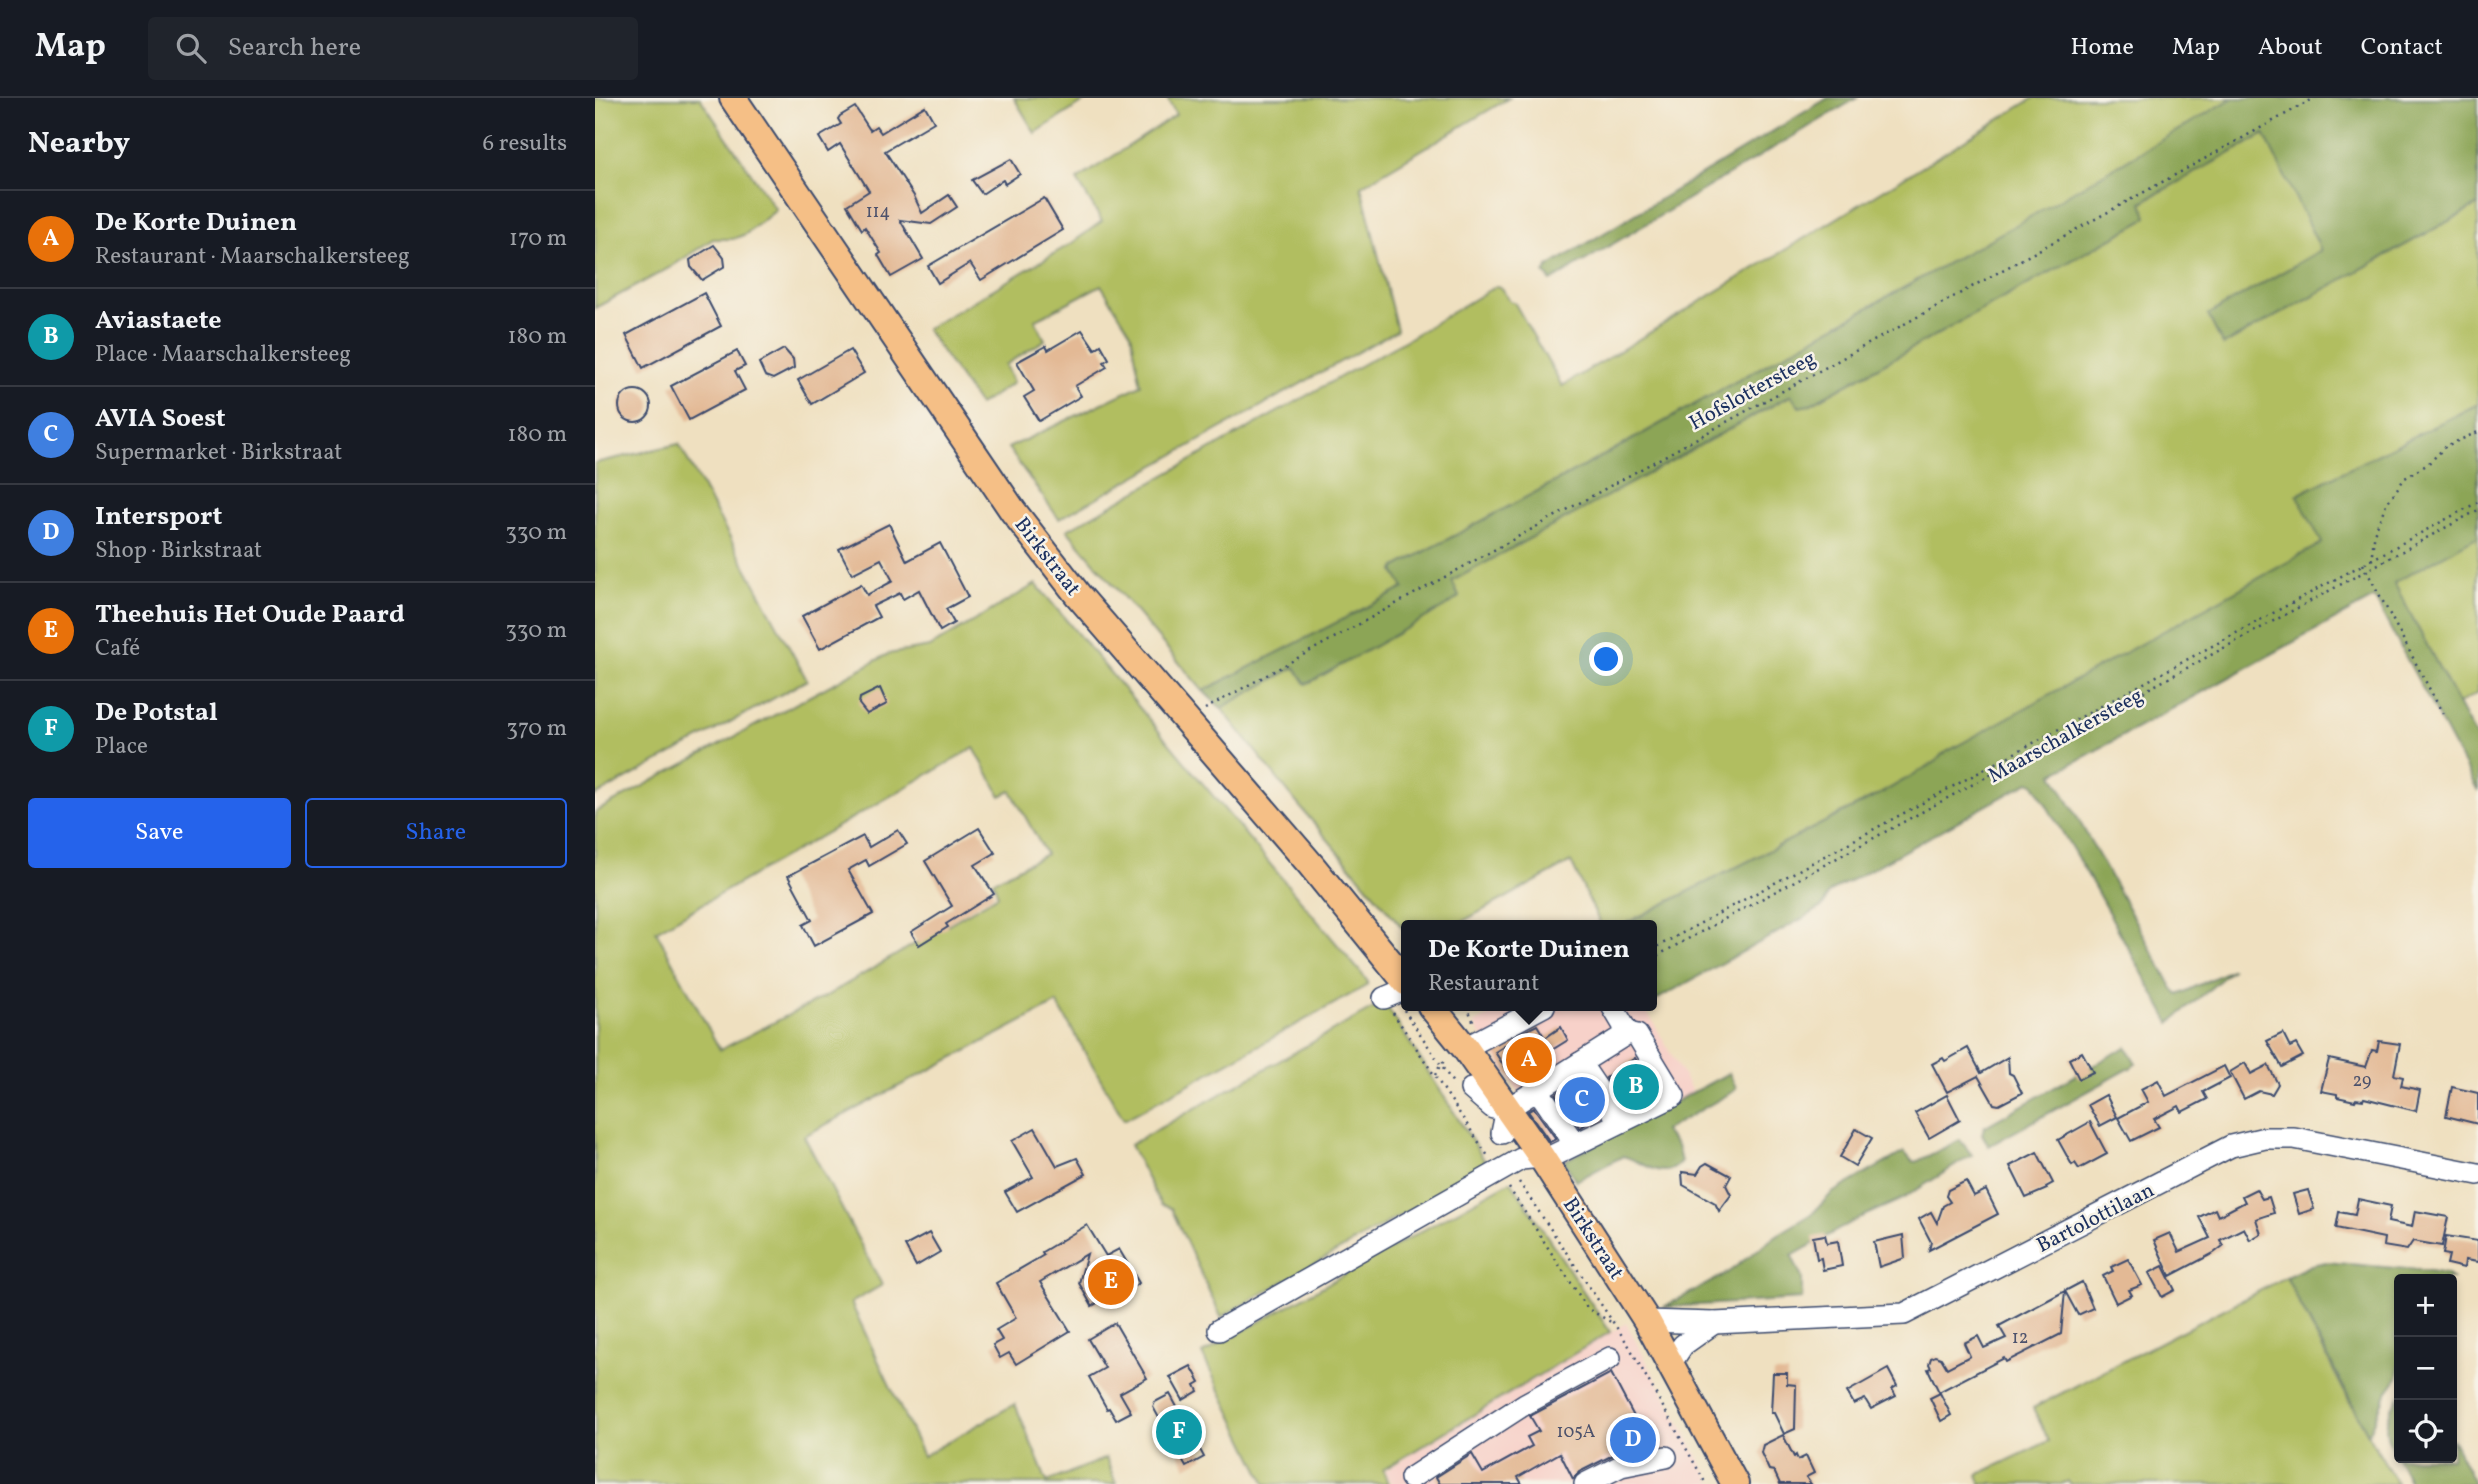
<!DOCTYPE html>
<meta charset="utf-8">
<style>
:root{--surface:#171b24;--page:#20242c;--text:#f1f3f6;--muted:#9ea1a6;--line:#363941;--accent:#2563eb}
body{margin:0;font-family:Vollkorn,serif;background:var(--page);color:var(--text)}
.controls{position:absolute;right:21px;bottom:21px;display:grid;overflow:hidden;border-radius:7px;box-shadow:0 4px 10px #0003}
.controls button{width:63px;height:63px;display:grid;place-items:center;padding:0;border:0;border-bottom:2px solid var(--line);background:var(--surface);color:var(--text);font:35px sans-serif}
.you{position:absolute;left:1012px;top:562px;width:24px;height:24px;margin:-18px;border:5px solid #fff;border-radius:50%;background:#1a73e8;box-shadow:0 0 0 10px #1a73e833}
.badge{display:grid;place-items:center;width:46px;height:46px;border-radius:50%;background:var(--accent);color:#fff;font-size:23px;font-weight:700}
.pin{position:absolute;translate:-50% -50%;border:4px solid #fff;box-shadow:0 2px 7px #0006}
.popup{position:absolute;left:806px;top:822px;width:256px;height:91px;box-sizing:border-box;display:grid;place-content:center;border-radius:7px;background:var(--surface);filter:drop-shadow(0 2px 5px #0005);font-size:23px;white-space:nowrap;color:var(--muted)}
.popup b{font-size:26px;color:var(--text)}
.popup::after{content:'';position:absolute;left:50%;top:100%;margin-left:-14px;border:14px solid transparent;border-top-color:var(--surface)}
.list{margin:0;padding:0;list-style:none}
h2{display:flex;justify-content:space-between;align-items:center;height:91px;margin:0;padding:0 28px;font-size:30px}
h2 small{font-size:23px;font-weight:400;color:var(--muted)}
.list li{display:grid;grid-template-columns:46px 1fr auto;gap:21px;align-items:center;box-sizing:border-box;height:98px;padding:0 28px;border-top:2px solid var(--line)}
.list b{display:block;font-size:26px;white-space:nowrap}
.list p{margin:0;font-size:23px;white-space:nowrap;color:var(--muted)}
.list em{font-size:23px;font-style:normal;color:var(--muted)}
.actions{display:flex;gap:14px;padding:21px 28px}
.actions a{flex:1;padding:16px 0;border:2px solid var(--accent);border-radius:7px;text-align:center;font-size:24px;color:var(--accent)}
.actions .main{background:var(--accent);color:#fff}
.icon{flex:none;width:38px;height:38px;fill:none;stroke:currentColor;stroke-width:2;stroke-linecap:round;stroke-linejoin:round}
.map{position:relative;flex:none;width:1883px;height:1386px;overflow:hidden}
header{display:flex;align-items:center;gap:42px;box-sizing:border-box;height:98px;padding:0 35px;background:var(--surface);border-bottom:2px solid var(--line)}
header strong{font-size:33px}
nav{display:flex;gap:38px;margin-inline-start:auto;font-size:24px}
.search{width:490px;height:63px;background:var(--page);display:flex;align-items:center;gap:18px;box-sizing:border-box;padding:0 24px;border-radius:7px;color:var(--muted);font-size:26px}
main{display:flex}
aside{flex:1;background:var(--surface)}
.map>svg:first-child{display:block}
</style>
<header>
<strong>Map</strong>
<div class="search"><svg class="icon" aria-label="search" viewBox="0 0 24 24"><circle cx="10" cy="10" r="6"/><path d="M15 15l6 6"/></svg>Search here</div>
<nav><a>Home</a><a>Map</a><a>About</a><a>Contact</a></nav>
</header>
<main>
<aside>
<h2>Nearby<small>6 results</small></h2>
<ul class="list">
<li><span class="badge" style="background:#e8710a">A</span><div><b>De Korte Duinen</b><p>Restaurant · Maarschalkersteeg</p></div><em>170 m</em></li>
<li><span class="badge" style="background:#0f9aa8">B</span><div><b>Aviastaete</b><p>Place · Maarschalkersteeg</p></div><em>180 m</em></li>
<li><span class="badge" style="background:#3f7fe0">C</span><div><b>AVIA Soest</b><p>Supermarket · Birkstraat</p></div><em>180 m</em></li>
<li><span class="badge" style="background:#3f7fe0">D</span><div><b>Intersport</b><p>Shop · Birkstraat</p></div><em>330 m</em></li>
<li><span class="badge" style="background:#e8710a">E</span><div><b>Theehuis Het Oude Paard</b><p>Café</p></div><em>330 m</em></li>
<li><span class="badge" style="background:#0f9aa8">F</span><div><b>De Potstal</b><p>Place</p></div><em>370 m</em></li>
</ul>
<div class="actions"><a class="main">Save</a><a>Share</a></div>
</aside>
<div class="map">
<svg width="1883" height="1386" viewBox="0 0 1883 1386">
<rect width="100%" height="100%" fill="#f7f3e8"/>
<filter id="ink" filterUnits="userSpaceOnUse"><feTurbulence type="fractalNoise" baseFrequency=".0143" numOctaves="2"/><feDisplacementMap in="SourceGraphic" scale="14" xChannelSelector="R" yChannelSelector="G"/><feConvolveMatrix kernelMatrix="1 2 1 2 8 2 1 2 1" color-interpolation-filters="sRGB"/></filter>
<filter id="wash" filterUnits="userSpaceOnUse"><feTurbulence type="fractalNoise" baseFrequency=".00686" numOctaves="4" result="noise"/><feDisplacementMap in="SourceGraphic" scale="28" xChannelSelector="R" yChannelSelector="G"/><feGaussianBlur stdDeviation="1.57" result="paint"/><feColorMatrix in="noise" values="0 0 0 0 0 0 0 0 0 0 0 0 0 0 0 0 0 1.4 0 .05"/><feComposite in="paint" operator="in"/></filter>
<g filter="url(#wash)">
<rect width="100%" height="100%" fill="#efe0c0"/>
<!-- built -->
<g fill="#f7d1c9">
<polygon points="912,908 1049,908 1098,995 969,1063 879,926"/>
<polygon points="1031,1225 1118,1386 796,1386 790,1373"/>
</g>
<!-- green -->
<g fill="#b1be60" stroke="#66765f" stroke-width="2" fill-rule="evenodd">
<polygon points="0,0 105,0 181,112 151,136 138,141 118,141 76,169 0,210"/>
<polygon points="419,0 495,0 440,35"/>
<polygon points="572,0 914,0 766,88 802,232 464,421 413,350 546,287 536,235 506,187 440,222 450,242 410,267 418,285 384,307 331,231 477,145 507,123 482,82 581,17"/>
<polygon points="1439,0 1638,0 1428,123 1006,359 801,469 799,474 810,490 608,593 472,432 811,242 901,188 905,189 915,203 919,204 967,288"/>
<polygon points="1670,36 1726,152 1613,217 1628,247 1883,107 1883,306 1703,397 1728,445 1347,657 1342,663 1285,696 1028,827 1006,827 976,764 861,827 811,827 811,834 701,704 626,610 701,569 711,585 717,583 853,507 864,499 857,483 1197,297 1204,309 1214,307 1548,123 1547,104"/>
<polygon points="84,346 212,582 0,698 0,365"/>
<polygon points="1883,438 1883,595 1863,606 1799,485"/>
<path d="M441,486L767,876L773,884L771,888L529,1022L462,905L209,1038L287,1187L256,1205L328,1358L420,1306L452,1384L511,1360L521,1386H0V714L293,556L335,549ZM379,650L406,698L416,693L451,756L398,783L403,797L231,898L125,952L61,833Z"/>
<polygon points="789,904 893,1068 626,1219 576,1110 566,1107 535,1047"/>
<polygon points="916,1083 1015,1234 788,1372 793,1386 671,1386 607,1256"/>
<polygon points="1691,1179 1751,1297 1802,1386 1475,1386 1473,1383 1467,1386 1386,1386 1382,1377 1454,1343 1438,1310"/>
</g>
<!-- forest -->
<g fill="#8ca556" stroke="#546a5a" stroke-width="2">
<polygon points="1233,0 1262,0 956,183 949,175 953,169"/>
<polygon points="1638,0 1883,0 1883,107 1628,247 1613,217 1726,152 1669,36 1547,104 1552,119 1548,123 1214,307 1205,309 1196,297 857,483 864,499 853,507 717,583 711,586 700,569 626,610 608,593 809,490 799,473 801,469 1006,359 1428,123"/>
<polygon points="1883,306 1883,438 1799,485 1883,643 1883,693 1779,500 1458,676 1577,889 1583,897 1638,871 1575,925 1491,774 1439,686 1434,684 1240,791 1233,796 1228,808 1214,817 1057,904 1056,827 1028,827 1285,696 1342,663 1346,657 1727,445 1702,397"/>
<polygon points="1531,949 1541,965 1537,969 1394,1048 1387,1036 1389,1029"/>
<path d="M1134,975L1141,990L1139,993L1069,1033L1082,1048L1086,1064C1069,1085 1047,1063 1028,1058L981,1083L969,1063Z"/>
<polygon points="1365,1042 1377,1057 1307,1101 1266,1119 1197,1158 1207,1180 1207,1201 1069,1209 1131,1176 1182,1137 1217,1116 1237,1095 1309,1054 1317,1063 1321,1064"/>
<polygon points="1731,1164 1835,1173 1851,1176 1857,1181 1804,1181 1804,1234 1800,1238 1804,1246 1804,1278 1791,1296 1773,1336 1691,1179 1716,1167"/>
<path d="M1804,1299V1360H1857V1341L1880,1386H1815C1801,1350 1776,1337 1804,1299Z"/>
</g>
<g id="blocks">
<!-- building -->
<g fill="#e3b995">
<polygon points="330,8 339,24 290,53 319,98 327,115 354,97 362,109 336,126 305,122 328,161 296,179 283,157 286,155 270,129 267,132 252,107 274,93 245,46 233,54 224,39 246,26 243,21 245,18 260,9 275,32 281,28 286,35"/>
<polygon points="416,61 425,76 410,86 408,82 387,96 377,82"/>
<polygon points="449,100 468,132 386,182 375,165 343,185 333,168"/>
<polygon points="119,147 129,160 130,168 107,182 96,169 95,162"/>
<polygon points="109,195 126,228 48,270 31,237"/>
<polygon points="487,232 500,251 506,247 514,261 509,264 512,269 480,288 486,298 444,323 429,299 439,293 422,264 451,248 453,252"/>
<polygon points="189,251 198,261 199,270 178,281 170,278 164,265"/>
<polygon points="255,252 269,275 217,306 203,282"/>
<polygon points="142,253 150,268 140,273 150,292 94,322 76,288"/>
<circle cx="40" cy="308" r="16"/>
<polygon points="294,426 312,463 345,445 373,499 351,511 359,525 345,533 324,492 308,501 305,495 278,508 284,519 225,551 207,518 266,486 272,497 298,483 286,461 257,476 244,451"/>
<polygon points="285,590 292,606 272,616 264,606 265,600"/>
<polygon points="384,730 400,755 380,767 399,796 351,826 353,829 324,847 316,834 357,808 330,763"/>
<polygon points="303,732 312,746 274,768 271,762 253,772 278,816 219,848 208,827 217,822 193,778 268,738 274,749"/>
<polygon points="942,927 950,940 966,929 973,942 915,978 900,954 919,942 918,939"/>
<polygon points="1688,935 1695,949 1701,946 1708,958 1687,969 1672,943"/>
<polygon points="1784,943 1805,946 1799,977 1808,979 1806,988 1825,992 1821,1013 1769,1000 1768,1002 1761,1001 1760,1003 1742,999 1742,996 1726,993 1734,961 1771,969 1777,952 1782,953"/>
<polygon points="1373,950 1386,975 1413,959 1414,975 1418,977 1427,995 1404,1007 1399,1006 1383,978 1352,994 1337,966 1348,960 1350,963"/>
<polygon points="1487,954 1498,974 1484,981 1474,961"/>
<polygon points="1040,960 1060,993 1030,1008 1011,980"/>
<polygon points="1650,965 1656,976 1673,967 1683,986 1677,996 1664,993 1649,1001 1635,974"/>
<polygon points="1629,968 1635,980 1608,994 1612,1001 1587,1014 1584,1008 1559,1021 1564,1029 1536,1043 1523,1020 1553,1004 1546,991 1563,982 1571,998"/>
<polygon points="981,983 1004,1017 985,1030 961,996"/>
<polygon points="1857,989 1883,995 1883,1026 1851,1018"/>
<polygon points="1352,997 1365,1022 1334,1040 1320,1015"/>
<polygon points="1511,997 1522,1019 1505,1028 1493,1007"/>
<polygon points="939,1010 961,1041 955,1044 933,1013"/>
<polygon points="1495,1024 1512,1056 1484,1071 1480,1065 1477,1067 1463,1042"/>
<polygon points="440,1030 462,1068 482,1060 491,1076 422,1114 410,1094 438,1079 417,1043"/>
<polygon points="1261,1031 1277,1040 1260,1068 1245,1059"/>
<polygon points="1442,1054 1458,1085 1451,1089 1452,1091 1431,1100 1415,1068"/>
<polygon points="1112,1065 1136,1078 1131,1087 1136,1097 1124,1113 1120,1105 1088,1087 1087,1074 1102,1076 1107,1068"/>
<polygon points="1371,1083 1379,1098 1391,1092 1403,1116 1334,1152 1336,1144 1324,1121 1336,1114 1342,1125 1348,1108 1355,1104 1351,1098 1353,1092"/>
<polygon points="1661,1091 1667,1101 1674,1099 1679,1115 1661,1121 1666,1136 1655,1142 1649,1130 1625,1142 1628,1148 1619,1155 1575,1178 1559,1142 1575,1135 1584,1154 1615,1140 1604,1119 1620,1111 1623,1118 1650,1104 1647,1098"/>
<polygon points="1713,1092 1719,1111 1704,1116 1698,1096"/>
<polygon points="1763,1101 1796,1108 1793,1124 1817,1129 1820,1113 1853,1119 1847,1148 1818,1143 1812,1152 1788,1148 1789,1140 1741,1130 1744,1114 1760,1117"/>
<polygon points="492,1127 511,1158 524,1151 544,1185 532,1193 530,1188 497,1208 484,1185 492,1156 445,1184 475,1233 421,1266 414,1255 405,1260 398,1247 407,1242 401,1232 421,1220 401,1185 449,1157 447,1154"/>
<polygon points="334,1135 345,1154 321,1168 310,1148"/>
<polygon points="1230,1137 1232,1145 1243,1143 1247,1168 1228,1172 1226,1160 1222,1161 1218,1139"/>
<polygon points="1308,1137 1310,1160 1284,1169 1279,1144"/>
<polygon points="1851,1138 1883,1143 1883,1164 1870,1162 1869,1170 1852,1166 1854,1157 1848,1156"/>
<polygon points="1533,1161 1547,1187 1534,1192 1537,1197 1521,1205 1508,1178 1518,1173 1516,1169"/>
<polygon points="1568,1168 1580,1192 1567,1199 1554,1175"/>
<polygon points="1487,1184 1498,1210 1483,1217 1470,1193 1466,1236 1411,1264 1409,1260 1344,1294 1333,1271 1336,1270 1334,1266 1336,1260 1340,1258 1346,1260 1352,1270 1375,1258 1369,1245 1383,1238 1389,1250 1411,1240 1404,1228"/>
<polygon points="520,1225 552,1280 525,1295 536,1314 521,1322 514,1310 512,1311 494,1279 510,1270 493,1241"/>
<polygon points="596,1268 605,1284 600,1287 603,1293 588,1302 575,1279"/>
<polygon points="1293,1271 1302,1288 1297,1291 1301,1298 1276,1311 1270,1301 1259,1306 1252,1294"/>
<polygon points="1016,1275 1054,1347 1020,1356 984,1374 978,1381 965,1355 923,1379 927,1386 845,1386 841,1379 877,1356 888,1375 937,1348 932,1339 944,1333 935,1318"/>
<polygon points="1178,1275 1192,1275 1192,1286 1201,1287 1200,1331 1189,1336 1179,1315 1176,1315"/>
<polygon points="1345,1295 1356,1317 1346,1323 1335,1300"/>
<polygon points="575,1296 609,1359 591,1369 558,1309 560,1304"/>
<polygon points="1188,1337 1199,1359 1201,1357 1203,1362 1211,1358 1219,1375 1211,1379 1216,1386 1185,1386 1179,1373 1174,1372 1166,1355 1168,1347"/>
</g>
</g>
</g>
<g filter="url(#ink)">
<use href="#blocks" fill-opacity="0" stroke="#3b4a6d" stroke-width="2"/>
<g fill="none" stroke-linecap="round" stroke-linejoin="round">
<!-- minor casing -->
<g stroke="#3b4a6d" stroke-width="24">
<g id="minor">
<polyline points="789,900 811,891"/>
<polyline points="870,950 949,908"/>
<polyline points="985,965 1025,1024"/>
<polyline points="876,991 898,1010 912,1011 1033,935 1017,908"/>
<polyline points="942,991 980,1046"/>
<polyline points="907,1035 912,1011"/>
<polyline points="1052,1223 1119,1225 1309,1216 1636,1048 1670,1040 1699,1040 1883,1076"/>
<polyline points="624,1232 926,1061 957,1058 1079,998 1042,937 1033,935"/>
<polyline points="1076,1265 1088,1247 1119,1225"/>
<polyline points="816,1380 930,1306 1015,1260"/>
<polyline points="990,1386 1026,1368 1071,1359"/>
</g>
</g>
<!-- major casing -->
<g stroke="#3b4a6d" stroke-width="30">
<g id="major">
<polyline points="138,0 418,413 483,497 716,767 811,884"/>
<polyline points="836,908 870,950 947,1060 1052,1223 1140,1386"/>
</g>
</g>
<!-- path -->
<g stroke="#3b4a6d" stroke-width="2.5" stroke-dasharray="2 5" stroke-linecap="butt">
<polyline points="1776,462 1780,433 1791,406 1810,380 1833,366 1851,348 1883,334"/>
<polyline points="1768,466 1849,618"/>
<polyline points="610,611 1720,0"/>
<polyline points="1056,852 1883,404"/>
<polyline points="1056,861 1883,412"/>
<polyline points="872,908 879,925"/>
<polyline points="809,912 858,985"/>
<polyline points="798,915 893,1058"/>
<polyline points="840,977 846,966 852,961"/>
<polyline points="924,1084 1034,1248 1111,1386"/>
<polyline points="914,1090 993,1211 1016,1224"/>
</g>
<!-- minor -->
<use href="#minor" stroke="#fff" stroke-width="21"/>
<!-- major -->
<use href="#major" stroke="#f5bf86" stroke-width="26"/>
</g>
</g>
<g text-anchor="middle" stroke-width="5" stroke-linejoin="round" paint-order="stroke">
<!-- number labels -->
<g font-size="18" fill="#4d526c">
<text x="283" y="119">114</text>
<text x="1767" y="988">29</text>
<text x="1425" y="1245">12</text>
<text x="981" y="1339">105A</text>
</g>
<!-- street labels -->
<g font-size="21" fill="#1b2f5e" stroke="#f7f3e8">
<text transform="translate(1157 292) rotate(-29)" y="7">Hofslottersteeg</text>
<text transform="translate(453 458) rotate(52)" y="7">Birkstraat</text>
<text transform="translate(1470 637) rotate(-29)" y="7">Maarschalkersteeg</text>
<text transform="translate(1500 1119) rotate(-27)" y="7">Bartolottilaan</text>
<text transform="translate(999 1140) rotate(57)" y="7">Birkstraat</text>
</g>
</g>
</svg>
<div class="controls">
<button>+</button>
<button>−</button>
<button><svg class="icon" aria-label="locate" viewBox="0 0 24 24"><circle cx="12" cy="12" r="6"/><path d="M12 2v4M12 18v4M2 12h4M18 12h4"/></svg></button>
</div>
<div class="you"></div>
<div class="pin badge" style="left:934px;top:962px;background:#e8710a">A</div>
<div class="popup"><b>De Korte Duinen</b>Restaurant</div>
<div class="pin badge" style="left:1041px;top:989px;background:#0f9aa8">B</div>
<div class="pin badge" style="left:987px;top:1002px;background:#3f7fe0">C</div>
<div class="pin badge" style="left:1038px;top:1342px;background:#3f7fe0">D</div>
<div class="pin badge" style="left:516px;top:1184px;background:#e8710a">E</div>
<div class="pin badge" style="left:584px;top:1334px;background:#0f9aa8">F</div>
</div>
</main>
